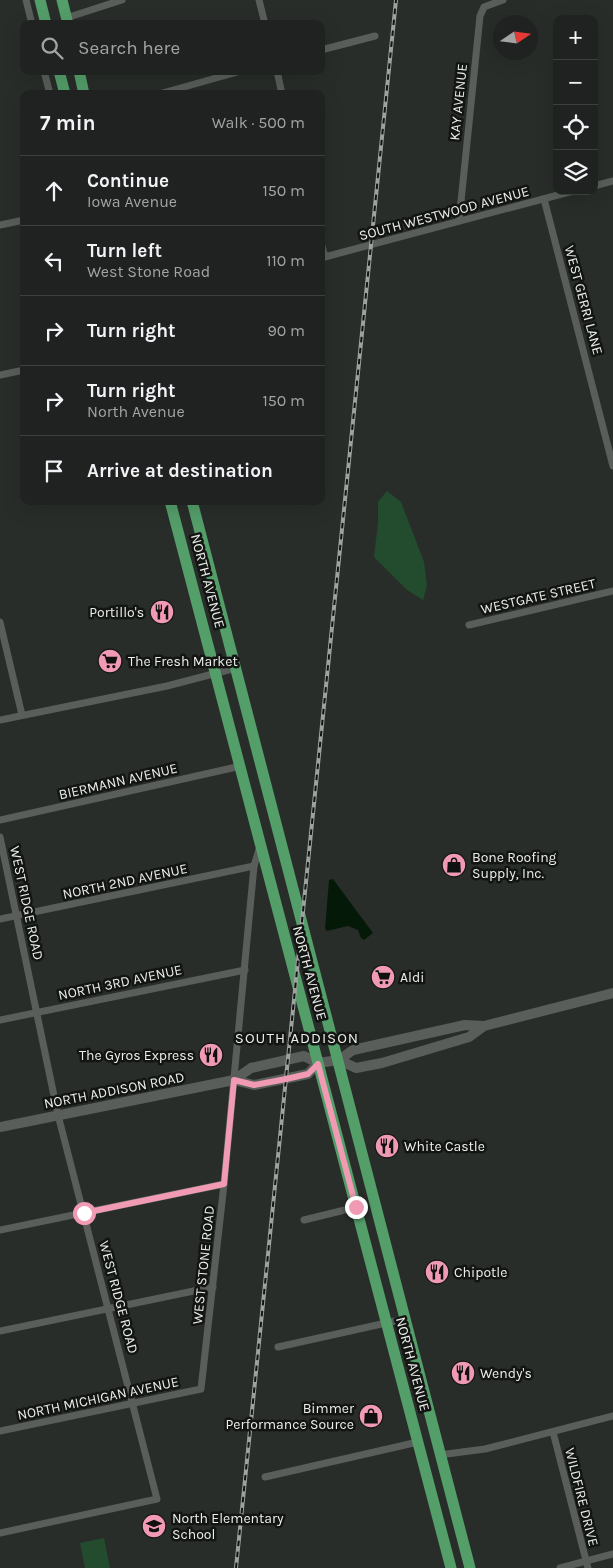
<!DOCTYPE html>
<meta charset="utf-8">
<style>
:root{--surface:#1f2220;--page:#272a29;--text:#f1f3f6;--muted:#a1a4a5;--line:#3c3f3e}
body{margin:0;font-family:Karla,sans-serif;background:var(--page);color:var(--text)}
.controls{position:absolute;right:15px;top:15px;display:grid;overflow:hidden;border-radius:10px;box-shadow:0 5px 20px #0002}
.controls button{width:45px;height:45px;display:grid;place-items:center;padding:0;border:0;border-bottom:1px solid var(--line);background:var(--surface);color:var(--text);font:25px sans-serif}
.compass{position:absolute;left:493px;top:15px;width:45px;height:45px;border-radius:50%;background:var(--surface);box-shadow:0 5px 20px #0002;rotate:77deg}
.stop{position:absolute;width:15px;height:15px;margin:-11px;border:4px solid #f09ab4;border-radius:50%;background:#fff}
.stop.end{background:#f09ab4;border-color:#fff;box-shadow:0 1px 5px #0008}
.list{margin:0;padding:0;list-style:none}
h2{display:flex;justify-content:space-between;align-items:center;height:65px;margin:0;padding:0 20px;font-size:21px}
h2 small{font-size:16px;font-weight:400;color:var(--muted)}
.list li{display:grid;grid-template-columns:32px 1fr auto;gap:15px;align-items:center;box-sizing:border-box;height:70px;padding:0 20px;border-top:1px solid var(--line)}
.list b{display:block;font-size:19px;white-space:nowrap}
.list p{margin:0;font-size:16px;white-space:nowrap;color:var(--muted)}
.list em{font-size:16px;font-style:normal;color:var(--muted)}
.icon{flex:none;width:28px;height:28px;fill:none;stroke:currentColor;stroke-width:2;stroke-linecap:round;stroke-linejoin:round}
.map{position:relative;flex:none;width:613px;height:1568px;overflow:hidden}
.search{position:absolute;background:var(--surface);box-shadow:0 5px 20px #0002;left:20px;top:20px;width:305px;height:55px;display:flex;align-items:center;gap:12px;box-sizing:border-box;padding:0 18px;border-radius:10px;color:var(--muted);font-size:19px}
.panel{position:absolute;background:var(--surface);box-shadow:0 5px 20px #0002;left:20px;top:90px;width:305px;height:415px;border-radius:10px}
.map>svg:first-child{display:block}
</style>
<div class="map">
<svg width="613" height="1568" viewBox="0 0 613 1568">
<rect width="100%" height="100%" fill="#292d2a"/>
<!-- green -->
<g fill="#224c2d">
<polygon points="387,491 401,502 424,562 427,586 423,600 407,590 374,557 378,523 378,502"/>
<polygon points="104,1538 110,1568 85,1568 80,1543"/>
</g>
<!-- water -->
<polygon fill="#051909" points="333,879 373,933 364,940 361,938 358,930 348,926 327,931 325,929 329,880"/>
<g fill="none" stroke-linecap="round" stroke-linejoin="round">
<!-- street -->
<g stroke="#595e5a" stroke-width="7">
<polyline points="26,0 32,24"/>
<polyline points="259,0 265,24"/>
<polyline points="66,18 122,0"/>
<polyline points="321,50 375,36"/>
<polyline points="44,71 50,94"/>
<polyline points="277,71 282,94"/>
<polyline points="159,94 241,71"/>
<polyline points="594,186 613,181"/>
<polyline points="544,199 613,466"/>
<polyline points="459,221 480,16 484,7 503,0"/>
<polyline points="0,225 24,220"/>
<polyline points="321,243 325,257"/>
<polyline points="321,258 573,191"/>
<polyline points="0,375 24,370"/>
<polyline points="0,622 22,715"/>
<polyline points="469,625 613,591"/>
<polyline points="0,720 167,686 236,668"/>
<polyline points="0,820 241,766"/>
<polyline points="0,837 58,1115 157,1499 0,1533"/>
<polyline points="0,919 254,866"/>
<polyline points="0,1020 245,970"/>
<polyline points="304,1220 357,1207"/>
<polyline points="0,1230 224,1184"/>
<polyline points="0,1331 213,1287"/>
<polyline points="278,1347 404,1319"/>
<polyline points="0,1431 201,1389 224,1184 254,866 260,846"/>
<polyline points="553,1432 588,1568"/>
<polyline points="439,1455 485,1449 613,1416"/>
<polyline points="265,1477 418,1442"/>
<polyline points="560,1568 613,1554"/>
</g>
<!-- secondary -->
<g stroke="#595e5a" stroke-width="10">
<polyline points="339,1060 356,1068 382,1063 469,1037 484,1026"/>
<polyline points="234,1080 251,1068 304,1056 318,1063"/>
<polyline points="0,1127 234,1080 254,1085 308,1074 318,1063 339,1060 353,1050 465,1025 484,1026 613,993"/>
</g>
<!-- primary -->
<g stroke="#549e6a" stroke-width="11">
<polyline points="40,0 46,24"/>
<polyline points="62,0 68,24"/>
<polyline points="59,71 65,94"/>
<polyline points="79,71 84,94"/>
<polyline points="170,501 451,1568"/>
<polyline points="192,501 470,1568"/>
</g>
<!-- rail casing -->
<g stroke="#9ea29f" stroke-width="4">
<polyline id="rail" points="236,1568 396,0"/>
</g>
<!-- rail -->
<use href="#rail" stroke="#131513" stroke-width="2" stroke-dasharray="5.5" stroke-linecap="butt"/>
</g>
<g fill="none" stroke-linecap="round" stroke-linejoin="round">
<!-- route -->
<polyline stroke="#f09ab4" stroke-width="6" points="84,1213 224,1184 234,1080 254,1085 286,1079 308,1074 318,1064 356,1207"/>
</g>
<!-- icons -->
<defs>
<g id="restaurant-disc" transform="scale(1.25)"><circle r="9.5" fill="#f09ab4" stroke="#131513"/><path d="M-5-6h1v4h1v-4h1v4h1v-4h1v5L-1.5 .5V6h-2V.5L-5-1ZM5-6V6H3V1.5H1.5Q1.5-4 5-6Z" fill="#111"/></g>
<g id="supermarket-disc" transform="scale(1.25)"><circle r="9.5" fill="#f09ab4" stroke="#131513"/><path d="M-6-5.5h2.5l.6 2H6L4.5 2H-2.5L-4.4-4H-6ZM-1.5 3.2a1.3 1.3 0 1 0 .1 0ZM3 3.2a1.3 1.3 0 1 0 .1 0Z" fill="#111"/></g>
<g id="shop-disc" transform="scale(1.25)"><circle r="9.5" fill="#f09ab4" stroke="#131513"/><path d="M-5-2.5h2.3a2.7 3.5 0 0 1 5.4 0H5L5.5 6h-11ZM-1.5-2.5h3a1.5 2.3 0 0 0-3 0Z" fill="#111"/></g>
<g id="school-disc" transform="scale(1.25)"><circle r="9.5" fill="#f09ab4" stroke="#131513"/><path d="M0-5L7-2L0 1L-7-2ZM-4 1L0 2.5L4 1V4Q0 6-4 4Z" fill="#111"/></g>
</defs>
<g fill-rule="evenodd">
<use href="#restaurant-disc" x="162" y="612"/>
<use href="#supermarket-disc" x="110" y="661"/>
<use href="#shop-disc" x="454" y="865"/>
<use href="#supermarket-disc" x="383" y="977"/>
<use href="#restaurant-disc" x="211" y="1055"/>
<use href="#restaurant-disc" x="387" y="1146"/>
<use href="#restaurant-disc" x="437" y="1272"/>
<use href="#restaurant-disc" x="463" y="1373"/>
<use href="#shop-disc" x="371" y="1416"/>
<use href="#school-disc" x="154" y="1526"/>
</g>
<g text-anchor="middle" stroke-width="5" stroke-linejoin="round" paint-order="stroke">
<!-- street labels -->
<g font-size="14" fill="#ebeeeb" stroke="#131513">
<text transform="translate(458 102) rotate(-84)" y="5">KAY AVENUE</text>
<text transform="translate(444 213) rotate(-15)" y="5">SOUTH WESTWOOD AVENUE</text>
<text transform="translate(584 300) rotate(75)" y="5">WEST GERRI LANE</text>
<text transform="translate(208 581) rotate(75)" y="5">NORTH AVENUE</text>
<text transform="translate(538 596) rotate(-13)" y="5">WESTGATE STREET</text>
<text transform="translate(118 781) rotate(-13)" y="5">BIERMANN AVENUE</text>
<text transform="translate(125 881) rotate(-12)" y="5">NORTH 2ND AVENUE</text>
<text transform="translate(27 903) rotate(78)" y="5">WEST RIDGE ROAD</text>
<text transform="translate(310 973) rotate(75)" y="5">NORTH AVENUE</text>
<text transform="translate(120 982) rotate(-12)" y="5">NORTH 3RD AVENUE</text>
<text transform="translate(114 1090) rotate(-11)" y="5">NORTH ADDISON ROAD</text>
<text transform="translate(203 1265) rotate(-84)" y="5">WEST STONE ROAD</text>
<text transform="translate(119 1297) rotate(75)" y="5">WEST RIDGE ROAD</text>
<text transform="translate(413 1364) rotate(75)" y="5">NORTH AVENUE</text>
<text transform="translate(98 1398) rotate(-12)" y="5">NORTH MICHIGAN AVENUE</text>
<text transform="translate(582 1497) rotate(76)" y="5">WILDFIRE DRIVE</text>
</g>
<!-- poi labels -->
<g font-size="14" fill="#ebeeeb" stroke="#131513" text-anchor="start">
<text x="144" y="617" text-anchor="end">Portillo's</text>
<text x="128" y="666">The Fresh Market</text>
<text x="472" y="862">Bone Roofing<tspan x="472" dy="16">Supply, Inc.</tspan></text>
<text x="400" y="982">Aldi</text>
<text x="194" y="1060" text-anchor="end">The Gyros Express</text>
<text x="404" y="1151">White Castle</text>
<text x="454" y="1277">Chipotle</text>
<text x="480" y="1378">Wendy's</text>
<text x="354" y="1413" text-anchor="end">Bimmer<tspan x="354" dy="16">Performance Source</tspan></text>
<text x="172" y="1523">North Elementary<tspan x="172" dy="16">School</tspan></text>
</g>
<!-- neighbourhood labels -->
<g font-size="15" letter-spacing="1" fill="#ebeeeb" stroke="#131513">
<text x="297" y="1043">SOUTH ADDISON</text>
</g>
</g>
</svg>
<div class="controls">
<button>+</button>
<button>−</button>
<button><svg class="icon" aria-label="locate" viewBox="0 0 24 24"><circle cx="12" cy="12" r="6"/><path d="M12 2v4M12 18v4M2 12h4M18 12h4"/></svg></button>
<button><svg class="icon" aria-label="layers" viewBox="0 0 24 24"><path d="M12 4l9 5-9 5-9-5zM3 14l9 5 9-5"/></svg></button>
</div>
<svg class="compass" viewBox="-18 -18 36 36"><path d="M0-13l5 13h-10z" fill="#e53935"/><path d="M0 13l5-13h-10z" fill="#a1a4a5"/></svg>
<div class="stop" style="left:84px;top:1213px"></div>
<div class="stop end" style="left:356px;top:1207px"></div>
<div class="search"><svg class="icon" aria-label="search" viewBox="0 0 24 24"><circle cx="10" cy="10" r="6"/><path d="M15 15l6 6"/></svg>Search here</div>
<section class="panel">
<h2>7 min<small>Walk · 500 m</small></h2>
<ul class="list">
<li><svg class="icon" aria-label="ahead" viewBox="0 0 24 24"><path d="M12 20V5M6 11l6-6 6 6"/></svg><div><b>Continue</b><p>Iowa Avenue</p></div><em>150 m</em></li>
<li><svg class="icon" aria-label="left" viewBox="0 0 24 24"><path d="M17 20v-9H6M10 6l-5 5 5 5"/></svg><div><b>Turn left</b><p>West Stone Road</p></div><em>110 m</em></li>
<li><svg class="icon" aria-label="right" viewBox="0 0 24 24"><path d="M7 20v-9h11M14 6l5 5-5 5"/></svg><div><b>Turn right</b></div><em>90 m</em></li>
<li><svg class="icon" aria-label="right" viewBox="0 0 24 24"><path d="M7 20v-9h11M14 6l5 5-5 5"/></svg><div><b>Turn right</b><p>North Avenue</p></div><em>150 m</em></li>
<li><svg class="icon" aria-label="arrive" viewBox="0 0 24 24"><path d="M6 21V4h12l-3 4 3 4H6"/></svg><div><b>Arrive at destination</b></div></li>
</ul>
</section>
</div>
